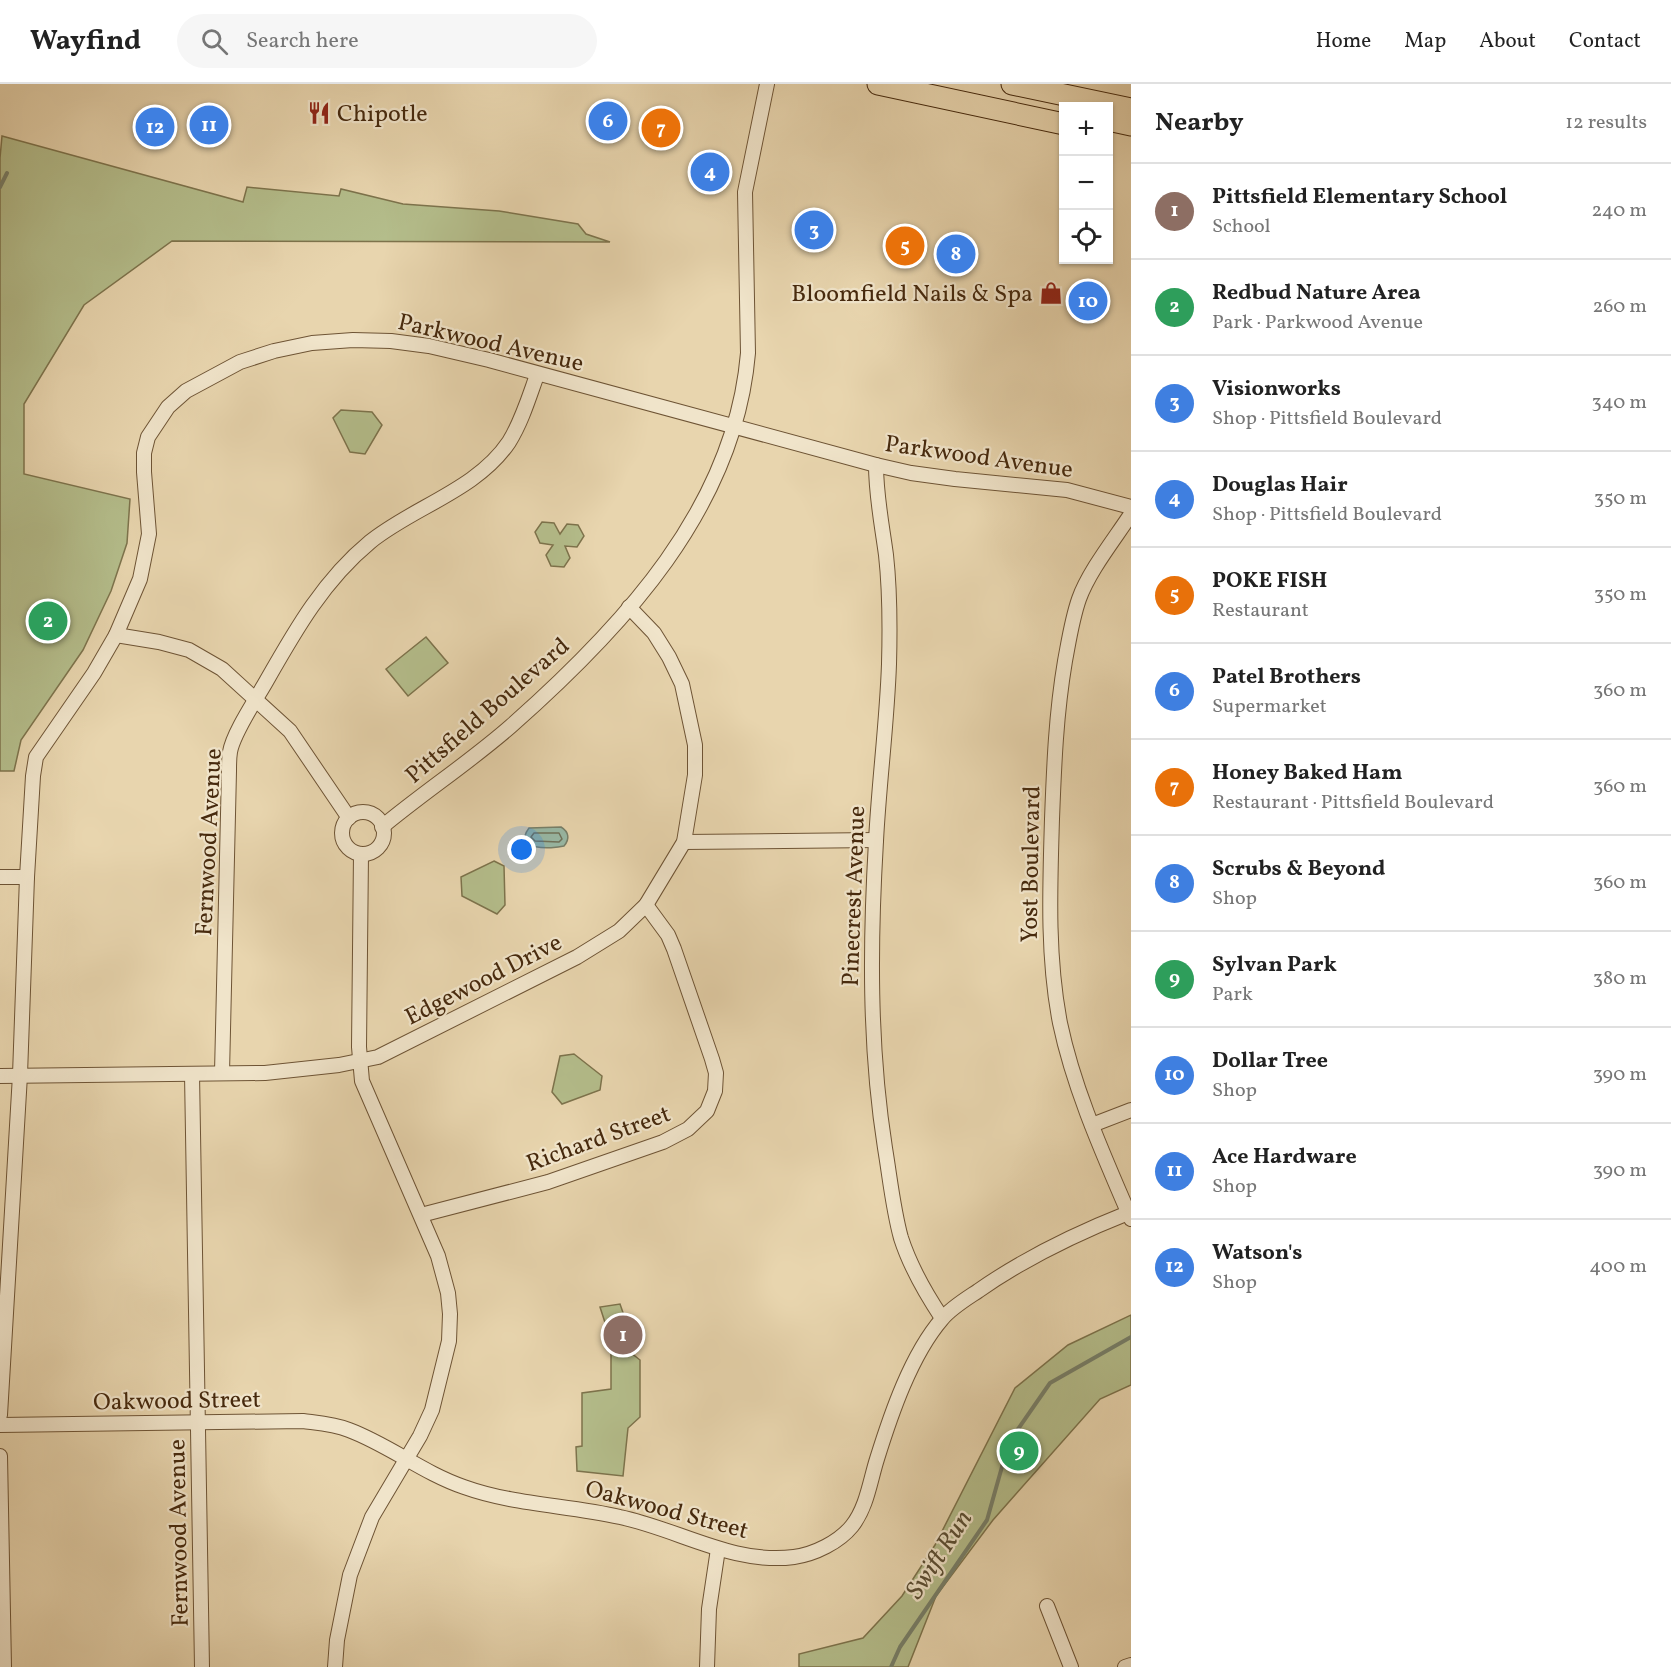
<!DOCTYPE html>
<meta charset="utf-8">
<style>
:root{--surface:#fff;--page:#f6f6f6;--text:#222;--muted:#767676;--line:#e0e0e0;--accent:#8f2418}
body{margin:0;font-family:Vollkorn,serif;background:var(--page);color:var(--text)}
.controls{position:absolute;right:18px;top:18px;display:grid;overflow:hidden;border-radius:0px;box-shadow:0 2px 4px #0004}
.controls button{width:54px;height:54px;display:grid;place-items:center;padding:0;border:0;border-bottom:2px solid var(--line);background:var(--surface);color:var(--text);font:30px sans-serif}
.you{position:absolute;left:522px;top:766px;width:21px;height:21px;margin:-15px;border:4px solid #fff;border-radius:50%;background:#1a73e8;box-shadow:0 0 0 9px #1a73e833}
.badge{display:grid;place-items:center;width:39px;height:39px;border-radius:50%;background:var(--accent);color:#fff;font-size:20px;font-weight:700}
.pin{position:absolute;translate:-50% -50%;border:3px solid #fff;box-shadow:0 2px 6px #0006}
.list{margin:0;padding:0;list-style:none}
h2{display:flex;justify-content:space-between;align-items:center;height:78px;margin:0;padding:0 24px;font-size:26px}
h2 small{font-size:20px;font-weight:400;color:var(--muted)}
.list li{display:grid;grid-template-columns:39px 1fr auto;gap:18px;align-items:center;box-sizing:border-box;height:96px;padding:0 24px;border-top:2px solid var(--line)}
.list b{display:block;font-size:22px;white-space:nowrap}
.list p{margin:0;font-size:20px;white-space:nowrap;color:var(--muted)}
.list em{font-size:20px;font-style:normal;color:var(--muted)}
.icon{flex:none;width:33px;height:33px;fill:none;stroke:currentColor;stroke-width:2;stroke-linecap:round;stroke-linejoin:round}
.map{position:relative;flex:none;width:1131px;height:1583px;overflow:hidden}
header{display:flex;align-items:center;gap:36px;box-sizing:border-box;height:84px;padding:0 30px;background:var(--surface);border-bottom:2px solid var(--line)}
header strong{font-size:28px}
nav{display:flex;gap:33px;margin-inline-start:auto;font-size:21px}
.search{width:420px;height:54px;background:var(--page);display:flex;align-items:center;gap:15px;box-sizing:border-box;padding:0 21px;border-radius:33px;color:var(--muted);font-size:22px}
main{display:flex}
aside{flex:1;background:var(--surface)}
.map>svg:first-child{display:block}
</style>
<header>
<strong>Wayfind</strong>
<div class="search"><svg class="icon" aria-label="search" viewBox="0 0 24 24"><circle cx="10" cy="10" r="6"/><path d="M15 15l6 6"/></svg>Search here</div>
<nav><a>Home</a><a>Map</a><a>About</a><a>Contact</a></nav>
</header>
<main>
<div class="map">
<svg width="1131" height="1583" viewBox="0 0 1131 1583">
<rect width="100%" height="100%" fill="#e8d5ae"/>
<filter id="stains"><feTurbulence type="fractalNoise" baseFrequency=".00333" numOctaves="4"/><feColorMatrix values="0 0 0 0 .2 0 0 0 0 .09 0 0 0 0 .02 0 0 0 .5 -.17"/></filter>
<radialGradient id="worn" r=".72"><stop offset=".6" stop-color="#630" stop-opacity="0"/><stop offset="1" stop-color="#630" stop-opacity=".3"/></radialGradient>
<!-- green -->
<g fill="#b4bd8b" stroke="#7d734c" stroke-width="1.5">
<polygon points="2,52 243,118 247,103 339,112 341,105 403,120 499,127 578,140 586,150 610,158 172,157 84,221 24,320 24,390 130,415 127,459 111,507 83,566 21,656 14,687 0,687 0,74"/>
<polygon points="341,326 372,328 382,341 365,370 350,368 333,334"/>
<polygon points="542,438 554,439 560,450 567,440 578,441 584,452 577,463 565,462 570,474 564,483 551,482 546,471 553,461 540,459 535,448"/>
<polygon points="426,553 448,579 408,612 386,585"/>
<polygon points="494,777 504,782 505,821 497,830 462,812 461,793"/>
<polygon points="574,970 602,992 600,1006 562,1020 552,1008 560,972"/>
<polygon points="620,1220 628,1243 624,1255 625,1264 640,1276 640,1333 628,1344 623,1392 577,1387 576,1363 582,1362 582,1309 611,1305 611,1257 600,1223"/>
<polygon points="1131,1231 1131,1301 1100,1315 993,1436 936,1512 908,1583 799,1583 799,1570 863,1554 902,1512 935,1461 1015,1304 1068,1261"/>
</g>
<!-- water -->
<path fill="#98b9a6" stroke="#777f69" stroke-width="1.5" d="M561,743C569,748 570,755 564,762C552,765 512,767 529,744Z"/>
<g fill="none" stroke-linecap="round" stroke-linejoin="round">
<!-- shore -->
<polygon stroke="#6f715a" stroke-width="1.5" points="534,749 559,749 562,755 559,758 535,757 531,753"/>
<!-- stream -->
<g stroke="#777f69" stroke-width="4">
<polyline points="0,103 7,89"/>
<polyline points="891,1583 900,1563 987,1436 1009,1358 1050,1299 1131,1253"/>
</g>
<!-- street casing -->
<g stroke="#6e5435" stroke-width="16">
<g id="street">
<path d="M876,381C876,412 882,441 886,471C890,507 890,544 889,580C887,639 879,698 876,757C870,859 869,962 885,1064C890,1094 893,1125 901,1154C910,1182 926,1210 942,1234"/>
<path d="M1131,430C1114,456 1089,487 1079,515C1072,535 1069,556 1065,577C1056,630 1054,682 1052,735C1050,803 1047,872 1060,939C1074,1006 1104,1072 1131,1135"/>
<polyline points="116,551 159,558 189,566 222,585 290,647 349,734"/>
<circle cx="363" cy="749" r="21"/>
<path d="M382,743C424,708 470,678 511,642C622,544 735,424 748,269L745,108L767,0"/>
<polyline points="684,758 876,756"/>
<polyline points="0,793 27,793"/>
<path d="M222,989L229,687C229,681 229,674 230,668C233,649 257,614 267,596C296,545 324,496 370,458C413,423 477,406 509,358C522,337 529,313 537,291"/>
<polyline points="192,990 202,1583"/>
<polyline points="0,992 265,989 339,981 378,973 577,873 619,847 646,821 684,758 695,691 695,661 682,600 669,573 654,549 629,523"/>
<polyline points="1092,1041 1131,1026"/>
<polyline points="421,1131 548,1098 663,1058 688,1045 707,1027 715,1007 716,989 712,975 674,865 668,851 646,821"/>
<polyline points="0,1331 20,991 27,793 33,692 36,673 94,589 116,551 140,495 149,450 144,388 144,369 148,353 168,323 186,307 240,278 274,267 312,259 353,256 391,257 429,262 489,276 876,381 911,389 955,395 1067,406 1131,423"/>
<path d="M0,1341L303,1337C318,1339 334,1340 349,1346C389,1361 423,1389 464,1403C514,1421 568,1421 620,1433C678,1445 733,1481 794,1473C815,1470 839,1458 852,1442C867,1423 870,1397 877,1375C891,1330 911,1271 942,1235C951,1224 966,1215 978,1207C1025,1174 1075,1150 1128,1129"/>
<polyline points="0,1372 4,1583"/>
<polyline points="1047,1522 1071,1583"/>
<polyline points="335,1583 337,1556 350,1491 372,1433 420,1352 432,1326 449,1257 450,1230 448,1209 438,1172 362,997 359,963 361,770"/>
<polyline points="707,1583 709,1525 718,1465"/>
<polyline points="1125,1583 1131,1581"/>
</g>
</g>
<!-- primary casing -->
<g stroke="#46290d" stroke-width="23">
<g id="primary">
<polyline points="878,0 1064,40"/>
<polyline points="1012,0 1131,25"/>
<polyline points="1108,36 1131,41"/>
</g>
</g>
<!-- street -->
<use href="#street" stroke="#f0e4ca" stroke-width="14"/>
<!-- primary -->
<use href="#primary" stroke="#e8d5ae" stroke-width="21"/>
</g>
<!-- icons -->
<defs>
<g id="restaurant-bare" transform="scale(1.8)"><path d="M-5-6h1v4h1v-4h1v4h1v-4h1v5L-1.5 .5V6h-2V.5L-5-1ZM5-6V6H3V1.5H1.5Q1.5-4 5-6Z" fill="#8f2418" stroke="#f0e4ca" stroke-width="2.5" paint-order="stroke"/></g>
<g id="shop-bare" transform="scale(1.8)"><path d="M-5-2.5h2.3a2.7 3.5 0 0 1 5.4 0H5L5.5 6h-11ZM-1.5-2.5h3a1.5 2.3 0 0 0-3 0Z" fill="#8f2418" stroke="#f0e4ca" stroke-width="2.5" paint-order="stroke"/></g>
</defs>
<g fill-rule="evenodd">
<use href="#restaurant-bare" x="319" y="29"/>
<use href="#shop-bare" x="1051" y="209"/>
</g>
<g text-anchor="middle" stroke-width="4.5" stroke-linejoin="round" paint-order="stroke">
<!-- poi labels -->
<g font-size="24" fill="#46290d" stroke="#f0e4ca" text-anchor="start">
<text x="337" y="37">Chipotle</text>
<text x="1033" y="217" text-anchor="end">Bloomfield Nails &amp; Spa</text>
</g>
<!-- street labels -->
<g font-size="24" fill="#46290d" stroke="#f0e4ca">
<text transform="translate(491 258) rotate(13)" y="8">Parkwood Avenue</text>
<text transform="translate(979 372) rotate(8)" y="8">Parkwood Avenue</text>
<text transform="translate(487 626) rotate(-41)" y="8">Pittsfield Boulevard</text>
<text transform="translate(208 758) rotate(-87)" y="8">Fernwood Avenue</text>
<text transform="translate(1030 780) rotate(-89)" y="8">Yost Boulevard</text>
<text transform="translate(853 812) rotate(-88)" y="8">Pinecrest Avenue</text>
<text transform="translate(483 895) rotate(-27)" y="8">Edgewood Drive</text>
<text transform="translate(598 1054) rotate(-20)" y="8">Richard Street</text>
<text transform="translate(177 1316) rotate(-1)" y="8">Oakwood Street</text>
<text transform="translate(667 1425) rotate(15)" y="8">Oakwood Street</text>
<text transform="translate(178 1449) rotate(-91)" y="8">Fernwood Avenue</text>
</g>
<!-- water labels -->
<g font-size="26" font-style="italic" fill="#5a4d33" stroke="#f0e4ca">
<text transform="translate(938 1470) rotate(-57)" y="9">Swift Run</text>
</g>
</g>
<rect width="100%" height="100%" filter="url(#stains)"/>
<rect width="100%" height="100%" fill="url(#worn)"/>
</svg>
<div class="controls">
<button>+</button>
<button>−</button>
<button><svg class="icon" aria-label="locate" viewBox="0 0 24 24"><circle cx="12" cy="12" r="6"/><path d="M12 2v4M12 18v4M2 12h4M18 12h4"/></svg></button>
</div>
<div class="you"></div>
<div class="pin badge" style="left:623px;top:1251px;background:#8d6e63">1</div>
<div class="pin badge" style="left:48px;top:537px;background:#2e9e5b">2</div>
<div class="pin badge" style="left:814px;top:146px;background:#3f7fe0">3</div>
<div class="pin badge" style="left:710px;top:88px;background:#3f7fe0">4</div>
<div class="pin badge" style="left:905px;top:162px;background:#e8710a">5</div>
<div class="pin badge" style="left:608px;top:37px;background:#3f7fe0">6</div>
<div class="pin badge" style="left:661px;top:44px;background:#e8710a">7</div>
<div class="pin badge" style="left:956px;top:170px;background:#3f7fe0">8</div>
<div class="pin badge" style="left:1019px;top:1367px;background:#2e9e5b">9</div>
<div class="pin badge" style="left:1088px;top:217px;background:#3f7fe0">10</div>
<div class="pin badge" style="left:209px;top:41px;background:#3f7fe0">11</div>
<div class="pin badge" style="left:155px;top:43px;background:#3f7fe0">12</div>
</div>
<aside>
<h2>Nearby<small>12 results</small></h2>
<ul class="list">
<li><span class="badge" style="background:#8d6e63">1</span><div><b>Pittsfield Elementary School</b><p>School</p></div><em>240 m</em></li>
<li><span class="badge" style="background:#2e9e5b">2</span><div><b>Redbud Nature Area</b><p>Park · Parkwood Avenue</p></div><em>260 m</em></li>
<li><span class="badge" style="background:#3f7fe0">3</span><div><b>Visionworks</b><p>Shop · Pittsfield Boulevard</p></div><em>340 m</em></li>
<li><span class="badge" style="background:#3f7fe0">4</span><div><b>Douglas Hair</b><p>Shop · Pittsfield Boulevard</p></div><em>350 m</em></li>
<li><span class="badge" style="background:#e8710a">5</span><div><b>POKE FISH</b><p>Restaurant</p></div><em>350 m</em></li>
<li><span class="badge" style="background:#3f7fe0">6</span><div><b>Patel Brothers</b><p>Supermarket</p></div><em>360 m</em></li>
<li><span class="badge" style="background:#e8710a">7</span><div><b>Honey Baked Ham</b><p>Restaurant · Pittsfield Boulevard</p></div><em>360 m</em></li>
<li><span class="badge" style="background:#3f7fe0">8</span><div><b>Scrubs &amp; Beyond</b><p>Shop</p></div><em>360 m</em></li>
<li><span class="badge" style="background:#2e9e5b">9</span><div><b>Sylvan Park</b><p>Park</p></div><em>380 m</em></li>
<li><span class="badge" style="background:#3f7fe0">10</span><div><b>Dollar Tree</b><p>Shop</p></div><em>390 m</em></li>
<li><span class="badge" style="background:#3f7fe0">11</span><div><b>Ace Hardware</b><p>Shop</p></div><em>390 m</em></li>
<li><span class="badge" style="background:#3f7fe0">12</span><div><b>Watson's</b><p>Shop</p></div><em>400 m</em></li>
</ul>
</aside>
</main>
